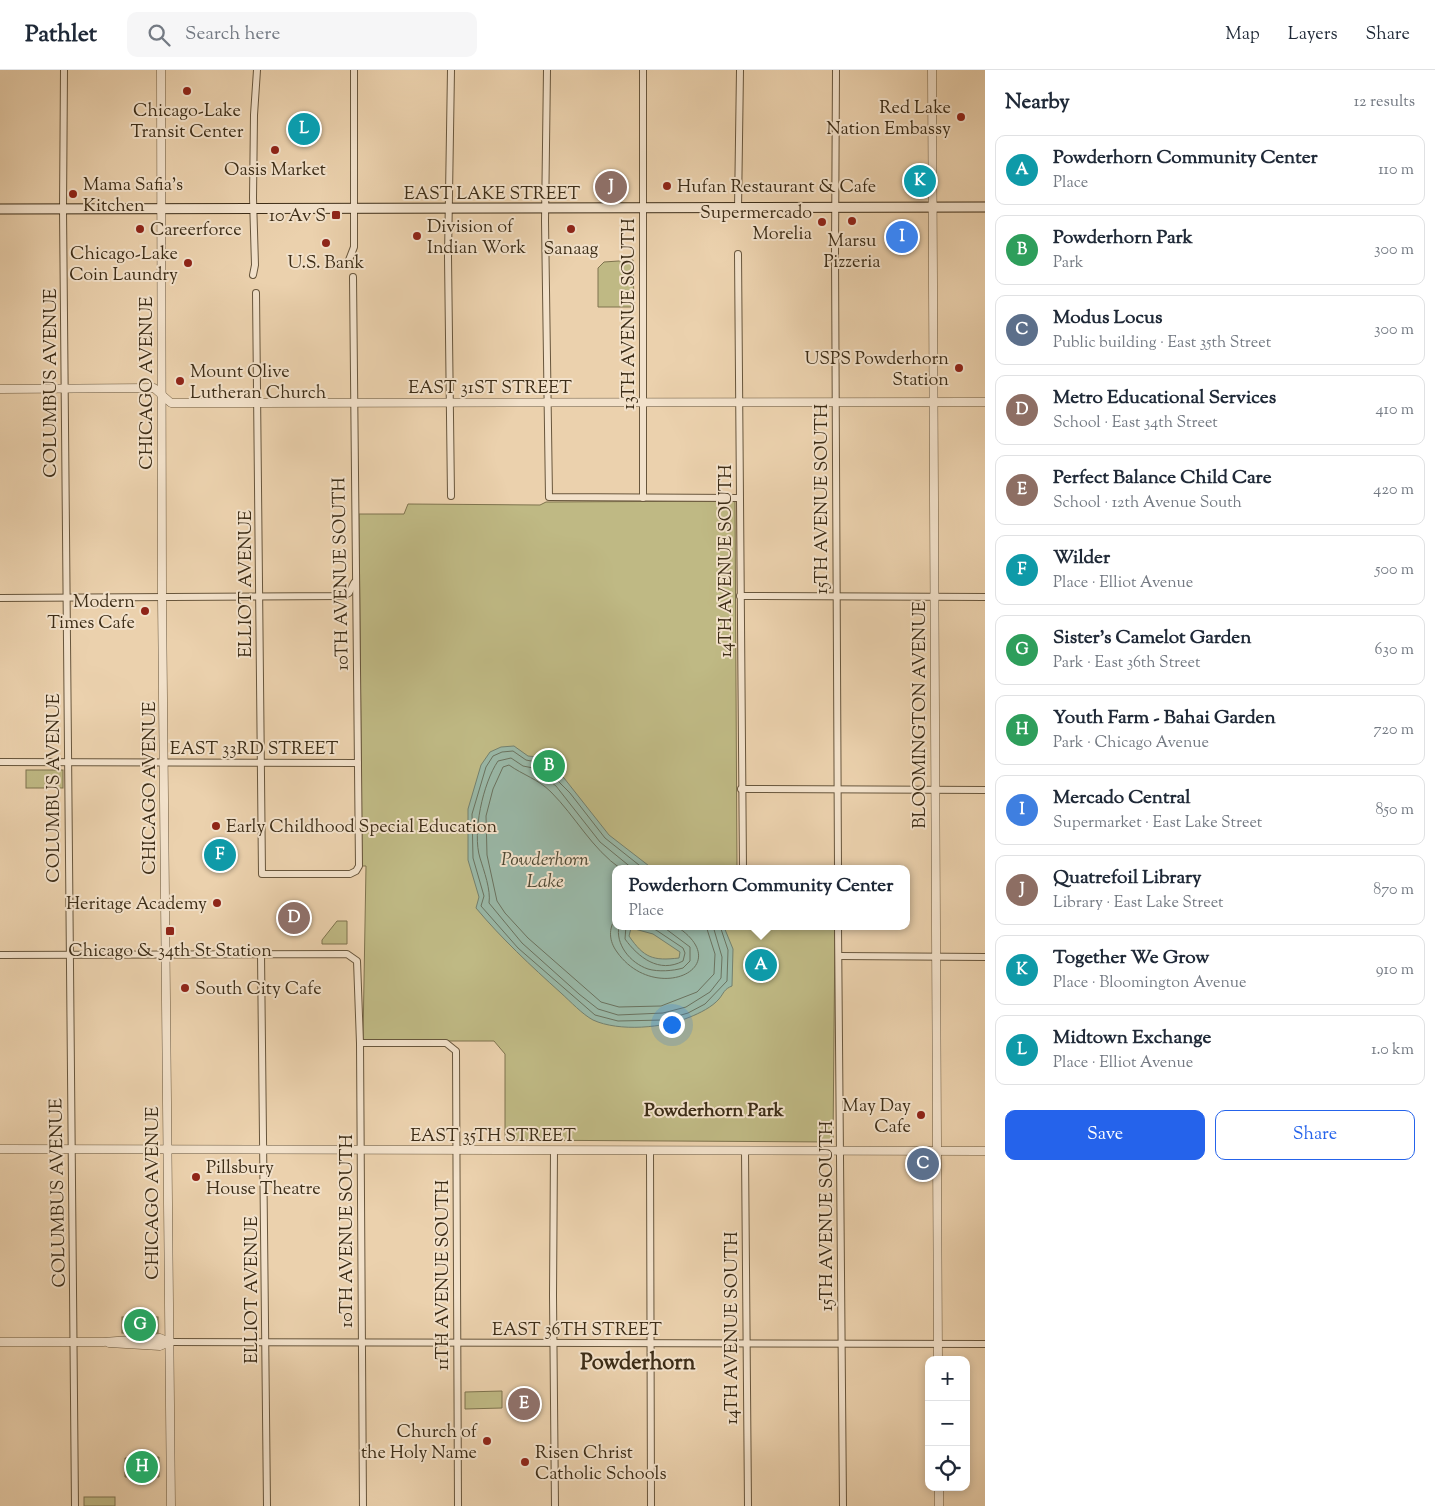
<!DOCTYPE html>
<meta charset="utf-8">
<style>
:root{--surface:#fff;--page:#f6f6f7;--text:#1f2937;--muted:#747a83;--line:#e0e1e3;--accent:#2563eb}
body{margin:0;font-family:"Sorts Mill Goudy",serif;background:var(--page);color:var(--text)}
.controls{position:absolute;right:15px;bottom:15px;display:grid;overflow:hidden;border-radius:10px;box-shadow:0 2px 8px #0003}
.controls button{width:45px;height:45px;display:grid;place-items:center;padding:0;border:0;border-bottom:1px solid var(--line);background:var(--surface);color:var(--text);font:25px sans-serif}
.you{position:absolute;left:671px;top:954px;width:18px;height:18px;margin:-12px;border:4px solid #fff;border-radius:50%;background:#1a73e8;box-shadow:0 0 0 8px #1a73e833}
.badge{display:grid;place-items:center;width:32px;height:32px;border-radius:50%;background:var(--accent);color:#fff;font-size:16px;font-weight:700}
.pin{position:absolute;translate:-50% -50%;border:2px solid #fff;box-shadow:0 1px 5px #0006}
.popup{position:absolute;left:612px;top:795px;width:298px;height:65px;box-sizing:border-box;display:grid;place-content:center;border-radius:10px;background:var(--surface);filter:drop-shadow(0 1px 4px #0005);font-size:16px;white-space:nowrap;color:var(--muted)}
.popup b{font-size:19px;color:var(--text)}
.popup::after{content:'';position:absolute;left:50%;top:100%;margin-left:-10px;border:10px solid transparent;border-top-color:var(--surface)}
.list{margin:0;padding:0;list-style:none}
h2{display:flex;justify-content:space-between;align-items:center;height:65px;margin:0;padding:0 20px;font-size:21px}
h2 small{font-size:16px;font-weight:400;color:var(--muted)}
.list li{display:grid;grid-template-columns:32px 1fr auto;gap:15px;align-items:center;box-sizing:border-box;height:70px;margin:0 10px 10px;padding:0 10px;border:1px solid var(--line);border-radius:10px}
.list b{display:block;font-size:19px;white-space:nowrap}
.list p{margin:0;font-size:16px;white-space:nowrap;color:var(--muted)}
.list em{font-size:16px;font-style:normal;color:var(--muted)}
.actions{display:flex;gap:10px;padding:15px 20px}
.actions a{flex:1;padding:11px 0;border:1px solid var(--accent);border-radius:10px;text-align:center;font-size:18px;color:var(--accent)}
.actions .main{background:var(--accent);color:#fff}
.icon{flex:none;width:28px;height:28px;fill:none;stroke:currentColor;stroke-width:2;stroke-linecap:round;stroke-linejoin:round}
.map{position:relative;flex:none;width:985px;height:1436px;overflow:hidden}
header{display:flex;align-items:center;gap:30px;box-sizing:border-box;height:70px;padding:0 25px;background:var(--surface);border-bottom:1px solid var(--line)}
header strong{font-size:24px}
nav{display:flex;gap:28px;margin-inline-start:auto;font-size:18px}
.search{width:350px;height:45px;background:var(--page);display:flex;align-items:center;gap:12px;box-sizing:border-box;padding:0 18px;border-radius:10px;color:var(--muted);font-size:19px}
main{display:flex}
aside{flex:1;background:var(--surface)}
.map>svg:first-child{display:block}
</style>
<header>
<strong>Pathlet</strong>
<div class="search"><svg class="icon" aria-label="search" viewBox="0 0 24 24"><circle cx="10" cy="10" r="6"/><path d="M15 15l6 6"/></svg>Search here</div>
<nav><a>Map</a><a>Layers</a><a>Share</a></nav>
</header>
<main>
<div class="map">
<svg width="985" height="1436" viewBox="0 0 985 1436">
<rect width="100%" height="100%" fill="#ebd1ad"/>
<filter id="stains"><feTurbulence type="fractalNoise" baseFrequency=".004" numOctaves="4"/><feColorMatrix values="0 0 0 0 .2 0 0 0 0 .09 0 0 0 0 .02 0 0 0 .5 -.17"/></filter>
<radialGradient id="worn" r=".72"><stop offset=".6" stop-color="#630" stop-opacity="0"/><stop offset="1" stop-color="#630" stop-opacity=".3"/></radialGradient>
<!-- green -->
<g fill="#bfb984" stroke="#7e734e">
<polygon points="633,190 634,237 598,237 598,198 604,192"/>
<polygon points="735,431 737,799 616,799 616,856 835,856 833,1072 505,1070 505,984 494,971 367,971 363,969 366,796 362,796 359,444 404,444 408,434 540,435 546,432"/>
<rect x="26" y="700" width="37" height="18"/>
<polygon points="337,851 347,851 347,874 322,874 322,870"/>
<rect x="122" y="1247" width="36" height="16"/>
<polygon points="502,1321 502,1338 465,1339 465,1322"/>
<polygon points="159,1387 159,1407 125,1407 125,1388"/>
<rect x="84" y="1427" width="31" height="9"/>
</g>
<!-- water -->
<path fill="#99b7a6" stroke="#74806d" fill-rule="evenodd" d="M514,676L528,686L538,687L564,708L609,765L653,799H616V856L724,857L733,879L732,916C724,919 724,923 719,929C712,937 700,943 690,947C664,958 619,962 593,950C582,944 571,932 561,923C531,896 501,868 476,838L479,827L468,790V739L481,695L490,682L501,677ZM631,858L653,864L680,882L679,888C653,891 644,888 629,866Z"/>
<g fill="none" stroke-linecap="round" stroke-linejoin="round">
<!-- shore -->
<g stroke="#6b725e" stroke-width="1">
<path d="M621,799C591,778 576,747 551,722C538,709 523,705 509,695L503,697L493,719L486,746L487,785L497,831L505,843L528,868L601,932L619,937L661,936L697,922L714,904L715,884L706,856"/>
<path d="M633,799L600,772L556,716L533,698L523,696L511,688L498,691C483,713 472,763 480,788C484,801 491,820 489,833L522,873L579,924L598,939L618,945L663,943L686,937L710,922L721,908L722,887L713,856"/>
<polyline points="644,799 605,768 570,723 550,703 536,692 526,690 513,681 502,682 493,686 486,697 472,744 473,788 484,826 481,836 518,878 595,945 618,951 664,950 688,943 705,934 727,911 728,880 720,856"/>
<path d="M616,847C608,859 609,871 617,882C655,936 739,897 676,856"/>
<path d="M619,856C615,874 630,893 648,899C658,902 673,901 683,898L690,891V877L662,856"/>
<path d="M626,856L625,869C638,887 659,904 683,891L685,883L683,878L656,860L646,856"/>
</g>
<!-- minor casing -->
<g stroke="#68563c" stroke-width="8">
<g id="minor">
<polyline points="64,0 63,139 75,1436"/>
<polyline points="451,0 448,187 451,426"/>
<polyline points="547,0 545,151 549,427 739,428"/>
<polyline points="836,0 835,183 838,799"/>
<polyline points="738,139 740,0"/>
<polyline points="738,184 743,799"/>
<polyline points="349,190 354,177 354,0"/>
<polyline points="253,205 255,195 253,128 254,45 257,0"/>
<polyline points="256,223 262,804 350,804 356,801 359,796 353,207"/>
<polyline points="643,428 643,0"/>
<polyline points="740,526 985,527"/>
<polyline points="0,528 343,526 349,523 354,513"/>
<polyline points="0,692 358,693"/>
<polyline points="741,719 985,720"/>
<polyline points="838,856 843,1436"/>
<polyline points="261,884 267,1436"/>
<polyline points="0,885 347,884 357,891 360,973 363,1436"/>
<polyline points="839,886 985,887"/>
<polyline points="360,973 446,973 456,981 458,1436"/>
<polyline points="554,1080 553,1226 555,1436"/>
<polyline points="650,1081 651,1436"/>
<polyline points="745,1081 748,1436"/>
<polyline points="169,1272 985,1274"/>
</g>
</g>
<!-- tertiary casing -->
<g stroke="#68563c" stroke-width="9">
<g id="tertiary">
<polyline points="161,0 162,527 171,1436"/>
<polyline points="932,0 938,1290"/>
<polyline points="0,319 154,318 171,333 985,332"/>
<polyline points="0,1079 985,1081"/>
<polyline points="0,1272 103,1272 160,1268 169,1272"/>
<polyline points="109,1273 160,1276 169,1272"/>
<polyline points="939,1417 939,1436"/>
</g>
</g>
<!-- secondary casing -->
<g stroke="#3d2d17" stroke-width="11">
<polyline id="secondary" points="0,139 985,137"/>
</g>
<!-- minor -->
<use href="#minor" stroke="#f2e1ca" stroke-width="6"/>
<!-- tertiary -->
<use href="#tertiary" stroke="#f2e1ca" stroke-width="8"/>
<!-- secondary -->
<use href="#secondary" stroke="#f2e1ca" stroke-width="9"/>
</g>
<!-- markers -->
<g fill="#8f2418" stroke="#f2e1ca" stroke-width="2">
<circle cx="187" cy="21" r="5"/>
<circle cx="961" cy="47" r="5"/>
<circle cx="275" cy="80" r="5"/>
<circle cx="667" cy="116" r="5"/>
<circle cx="73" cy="124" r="5"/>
<rect x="331" y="140" width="10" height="10" rx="2.5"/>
<circle cx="852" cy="151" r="5"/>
<circle cx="822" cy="152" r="5"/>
<circle cx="140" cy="159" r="5"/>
<circle cx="571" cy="159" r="5"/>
<circle cx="417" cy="166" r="5"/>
<circle cx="326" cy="173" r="5"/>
<circle cx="188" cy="193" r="5"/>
<circle cx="959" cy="298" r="5"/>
<circle cx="180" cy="311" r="5"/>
<circle cx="145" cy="541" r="5"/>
<circle cx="216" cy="756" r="5"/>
<circle cx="217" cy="833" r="5"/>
<rect x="165" y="856" width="10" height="10" rx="2.5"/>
<circle cx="185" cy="918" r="5"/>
<circle cx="921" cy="1045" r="5"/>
<circle cx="196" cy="1107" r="5"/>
<circle cx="487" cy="1371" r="5"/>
<circle cx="525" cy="1392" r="5"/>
</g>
<g text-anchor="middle" stroke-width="4" stroke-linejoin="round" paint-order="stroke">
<!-- poi labels -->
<g font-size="18" fill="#3d2d17" stroke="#f2e1ca" text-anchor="end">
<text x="951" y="43">Red Lake<tspan x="951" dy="21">Nation Embassy</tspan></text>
<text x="187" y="46" text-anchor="middle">Chicago-Lake<tspan x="187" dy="21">Transit Center</tspan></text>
<text x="275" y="105" text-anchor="middle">Oasis Market</text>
<text x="83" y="120" text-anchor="start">Mama Safia's<tspan x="83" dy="21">Kitchen</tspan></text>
<text x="677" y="122" text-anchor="start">Hufan Restaurant &amp; Cafe</text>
<text x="812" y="148">Supermercado<tspan x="812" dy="21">Morelia</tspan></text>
<text x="326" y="151">10 Av S</text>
<text x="427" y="162" text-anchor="start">Division of<tspan x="427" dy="21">Indian Work</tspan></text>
<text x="150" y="165" text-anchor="start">Careerforce</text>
<text x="852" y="176" text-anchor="middle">Marsu<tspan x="852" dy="21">Pizzeria</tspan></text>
<text x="571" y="184" text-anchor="middle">Sanaag</text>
<text x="178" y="189">Chicago-Lake<tspan x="178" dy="21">Coin Laundry</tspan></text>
<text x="326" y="198" text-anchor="middle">U.S. Bank</text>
<text x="949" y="294">USPS Powderhorn<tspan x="949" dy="21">Station</tspan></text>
<text x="190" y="307" text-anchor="start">Mount Olive<tspan x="190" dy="21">Lutheran Church</tspan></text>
<text x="135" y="537">Modern<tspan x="135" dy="21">Times Cafe</tspan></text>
<text x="226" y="762" text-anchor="start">Early Childhood Special Education</text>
<text x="207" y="839">Heritage Academy</text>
<text x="170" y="886" text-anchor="middle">Chicago &amp; 34th St Station</text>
<text x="195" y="924" text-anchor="start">South City Cafe</text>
<text x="911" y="1041">May Day<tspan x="911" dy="21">Cafe</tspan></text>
<text x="206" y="1103" text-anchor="start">Pillsbury<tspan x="206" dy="21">House Theatre</tspan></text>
<text x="477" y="1367">Church of<tspan x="477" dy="21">the Holy Name</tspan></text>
<text x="535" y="1388" text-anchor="start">Risen Christ<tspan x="535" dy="21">Catholic Schools</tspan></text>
</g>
<!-- street labels -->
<g font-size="18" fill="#3d2d17" stroke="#f2e1ca">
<text x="492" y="129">EAST LAKE STREET</text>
<text transform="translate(628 244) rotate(-90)" y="6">13TH AVENUE SOUTH</text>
<text transform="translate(50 313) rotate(-90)" y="6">COLUMBUS AVENUE</text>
<text transform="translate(146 313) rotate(-90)" y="6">CHICAGO AVENUE</text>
<text x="490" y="323">EAST 31ST STREET</text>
<text transform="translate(821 429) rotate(-90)" y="6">15TH AVENUE SOUTH</text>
<text transform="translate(725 491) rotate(-90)" y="6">14TH AVENUE SOUTH</text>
<text transform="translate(340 504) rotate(-91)" y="6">10TH AVENUE SOUTH</text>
<text transform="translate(245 514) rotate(-90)" y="6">ELLIOT AVENUE</text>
<text transform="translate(919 645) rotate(-90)" y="6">BLOOMINGTON AVENUE</text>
<text x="254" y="684">EAST 33RD STREET</text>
<text transform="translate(53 718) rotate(-90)" y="6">COLUMBUS AVENUE</text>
<text transform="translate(149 718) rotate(-90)" y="6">CHICAGO AVENUE</text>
<text x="493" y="1071">EAST 35TH STREET</text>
<text transform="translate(57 1123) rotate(-91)" y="6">COLUMBUS AVENUE</text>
<text transform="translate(152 1123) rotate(-90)" y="6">CHICAGO AVENUE</text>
<text transform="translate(826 1146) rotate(-90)" y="6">15TH AVENUE SOUTH</text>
<text transform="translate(346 1161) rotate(-90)" y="6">10TH AVENUE SOUTH</text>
<text transform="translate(442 1205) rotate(-90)" y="6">11TH AVENUE SOUTH</text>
<text transform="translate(251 1220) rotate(-90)" y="6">ELLIOT AVENUE</text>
<text transform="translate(731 1258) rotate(-90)" y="6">14TH AVENUE SOUTH</text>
<text x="577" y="1265">EAST 36TH STREET</text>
</g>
<!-- water labels -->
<g font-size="19" font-style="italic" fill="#4f4934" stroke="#f2e1ca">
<text x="545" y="795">Powderhorn<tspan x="545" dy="22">Lake</tspan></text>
</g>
<!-- neighbourhood labels -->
<g font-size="19" font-weight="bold" fill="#3d2d17" stroke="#f2e1ca">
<text x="714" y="1046">Powderhorn Park</text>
</g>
<!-- district labels -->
<g font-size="22" font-weight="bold" fill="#3d2d17" stroke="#f2e1ca">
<text x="638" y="1299">Powderhorn</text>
</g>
</g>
<rect width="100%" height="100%" filter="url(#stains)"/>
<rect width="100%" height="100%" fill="url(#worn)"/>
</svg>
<div class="controls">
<button>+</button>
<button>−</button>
<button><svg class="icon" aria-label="locate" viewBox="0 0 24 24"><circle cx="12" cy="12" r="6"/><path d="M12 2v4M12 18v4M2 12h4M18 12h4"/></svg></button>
</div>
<div class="you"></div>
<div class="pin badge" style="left:761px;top:895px;background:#0f9aa8">A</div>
<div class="popup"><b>Powderhorn Community Center</b>Place</div>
<div class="pin badge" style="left:549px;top:696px;background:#2e9e5b">B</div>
<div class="pin badge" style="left:923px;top:1094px;background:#5c6f8a">C</div>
<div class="pin badge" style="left:294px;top:848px;background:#8d6e63">D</div>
<div class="pin badge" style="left:524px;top:1334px;background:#8d6e63">E</div>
<div class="pin badge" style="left:220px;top:785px;background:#0f9aa8">F</div>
<div class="pin badge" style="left:140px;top:1255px;background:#2e9e5b">G</div>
<div class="pin badge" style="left:142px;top:1397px;background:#2e9e5b">H</div>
<div class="pin badge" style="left:902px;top:167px;background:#3f7fe0">I</div>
<div class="pin badge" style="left:611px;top:117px;background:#8d6e63">J</div>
<div class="pin badge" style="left:920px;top:111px;background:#0f9aa8">K</div>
<div class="pin badge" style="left:304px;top:59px;background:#0f9aa8">L</div>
</div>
<aside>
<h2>Nearby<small>12 results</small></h2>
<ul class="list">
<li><span class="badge" style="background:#0f9aa8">A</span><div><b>Powderhorn Community Center</b><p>Place</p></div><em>110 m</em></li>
<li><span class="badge" style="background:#2e9e5b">B</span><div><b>Powderhorn Park</b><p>Park</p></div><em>300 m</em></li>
<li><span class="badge" style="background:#5c6f8a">C</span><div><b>Modus Locus</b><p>Public building · East 35th Street</p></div><em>300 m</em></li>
<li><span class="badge" style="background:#8d6e63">D</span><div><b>Metro Educational Services</b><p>School · East 34th Street</p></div><em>410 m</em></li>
<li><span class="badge" style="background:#8d6e63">E</span><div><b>Perfect Balance Child Care</b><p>School · 12th Avenue South</p></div><em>420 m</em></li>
<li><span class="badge" style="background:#0f9aa8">F</span><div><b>Wilder</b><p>Place · Elliot Avenue</p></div><em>500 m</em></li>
<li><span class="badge" style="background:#2e9e5b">G</span><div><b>Sister's Camelot Garden</b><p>Park · East 36th Street</p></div><em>630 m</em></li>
<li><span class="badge" style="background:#2e9e5b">H</span><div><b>Youth Farm - Bahai Garden</b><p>Park · Chicago Avenue</p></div><em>720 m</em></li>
<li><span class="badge" style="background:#3f7fe0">I</span><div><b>Mercado Central</b><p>Supermarket · East Lake Street</p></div><em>850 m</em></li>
<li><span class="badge" style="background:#8d6e63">J</span><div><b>Quatrefoil Library</b><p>Library · East Lake Street</p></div><em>870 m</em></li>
<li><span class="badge" style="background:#0f9aa8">K</span><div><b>Together We Grow</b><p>Place · Bloomington Avenue</p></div><em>910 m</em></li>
<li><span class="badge" style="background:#0f9aa8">L</span><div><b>Midtown Exchange</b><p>Place · Elliot Avenue</p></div><em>1.0 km</em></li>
</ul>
<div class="actions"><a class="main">Save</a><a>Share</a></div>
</aside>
</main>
